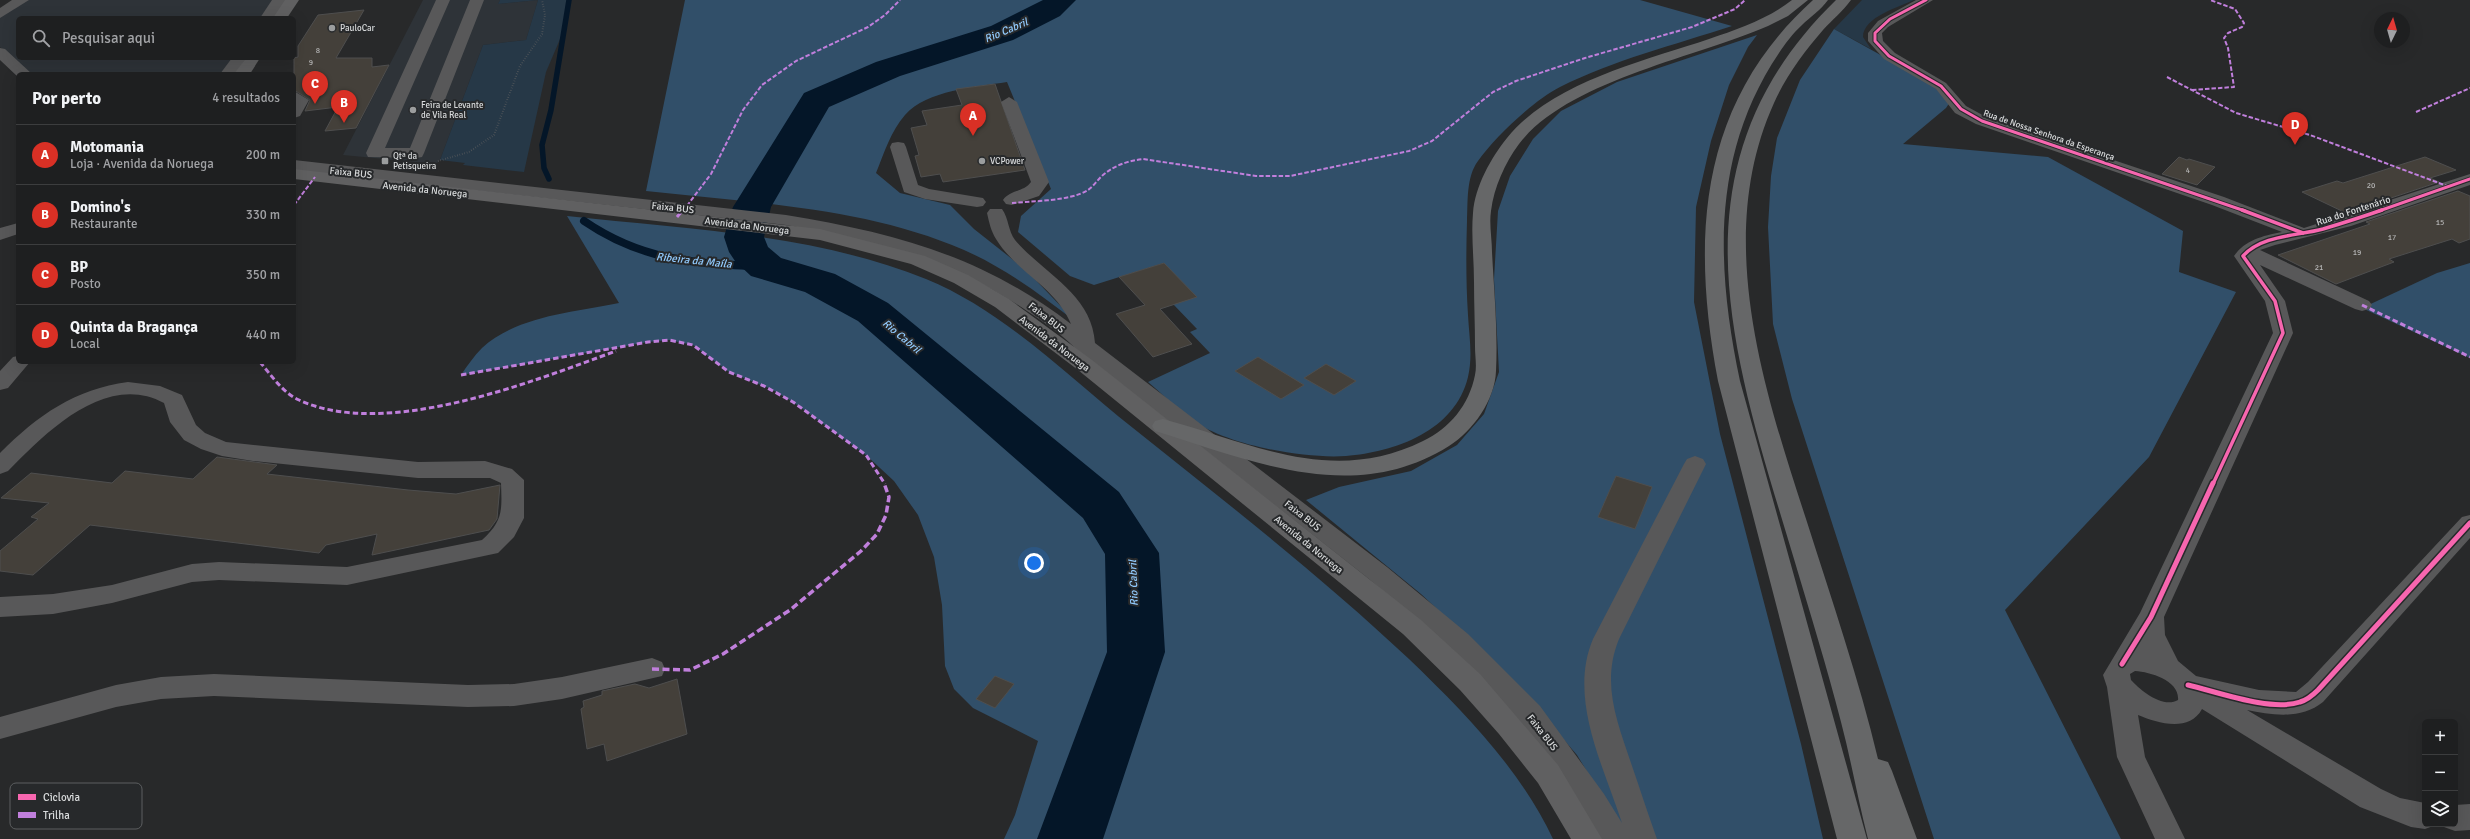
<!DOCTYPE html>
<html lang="pt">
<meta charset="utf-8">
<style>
:root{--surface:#1e1f20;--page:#2b2c2d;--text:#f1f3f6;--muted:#a1a2a5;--line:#3c3d3e;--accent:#d93025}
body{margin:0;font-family:Signika,sans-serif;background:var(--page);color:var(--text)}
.controls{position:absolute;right:12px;bottom:12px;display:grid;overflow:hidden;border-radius:6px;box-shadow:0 4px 16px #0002}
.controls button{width:36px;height:36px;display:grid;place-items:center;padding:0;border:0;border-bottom:1px solid var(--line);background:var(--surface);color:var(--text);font:20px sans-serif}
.compass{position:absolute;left:2374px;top:12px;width:36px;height:36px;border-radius:50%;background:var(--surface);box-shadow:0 4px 16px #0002;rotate:5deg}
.you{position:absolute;left:1034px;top:563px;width:14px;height:14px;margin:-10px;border:3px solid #fff;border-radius:50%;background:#1a73e8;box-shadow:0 0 0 6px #1a73e833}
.badge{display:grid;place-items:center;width:26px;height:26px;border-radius:50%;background:var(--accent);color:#fff;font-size:13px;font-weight:700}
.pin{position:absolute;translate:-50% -33px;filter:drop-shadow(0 1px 2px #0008)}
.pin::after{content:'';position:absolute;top:21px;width:14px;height:12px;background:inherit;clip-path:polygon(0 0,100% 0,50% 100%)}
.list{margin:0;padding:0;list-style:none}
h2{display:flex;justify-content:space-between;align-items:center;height:52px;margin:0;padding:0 16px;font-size:17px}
h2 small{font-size:13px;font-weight:400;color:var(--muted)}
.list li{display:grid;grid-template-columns:26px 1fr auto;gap:12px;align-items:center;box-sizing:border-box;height:60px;padding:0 16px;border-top:1px solid var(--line)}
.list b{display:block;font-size:15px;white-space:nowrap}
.list p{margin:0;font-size:13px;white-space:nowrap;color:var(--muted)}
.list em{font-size:13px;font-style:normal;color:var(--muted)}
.icon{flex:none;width:22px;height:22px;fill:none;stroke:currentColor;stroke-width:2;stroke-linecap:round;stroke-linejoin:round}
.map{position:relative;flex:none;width:2470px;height:839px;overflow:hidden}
.search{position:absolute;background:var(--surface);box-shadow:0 4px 16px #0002;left:16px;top:16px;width:280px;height:44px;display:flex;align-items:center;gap:10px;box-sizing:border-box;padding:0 14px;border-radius:6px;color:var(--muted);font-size:15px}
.panel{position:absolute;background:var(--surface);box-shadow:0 4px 16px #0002;left:16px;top:72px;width:280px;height:292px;border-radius:6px}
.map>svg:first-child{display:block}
</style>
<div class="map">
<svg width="2470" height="839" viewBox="0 0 2470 839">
<rect width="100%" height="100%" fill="#28292a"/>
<!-- built -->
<g fill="#2e3338">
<polygon points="24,0 275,0 262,18 18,18 18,58 234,58 223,74 30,74 0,47 0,17"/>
<polygon points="423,0 500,0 498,4 538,0 526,40 483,45 440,160 436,164 343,155"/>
</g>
<!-- green -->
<g fill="#263847">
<polygon points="500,0 569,0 566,25 546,72 524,172 463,165 465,163 440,160 483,45 526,40 538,0 498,4"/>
<path d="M1862,0H1914C1899,7 1863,17 1863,37L1871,49L1834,29Z"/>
</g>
<!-- forest -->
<g fill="#314f69">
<path d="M685,0H1640L1732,26C1674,45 1614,60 1560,87C1534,100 1495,137 1478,161C1466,177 1468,202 1467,221C1466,252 1466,284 1468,315C1469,335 1473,356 1468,377C1455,431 1395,452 1346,456C1303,459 1227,445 1192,420C1176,409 1163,394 1148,382L1210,353L1190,332L1197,329L1173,304L1164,263L1094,285L1070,276L1018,232L1021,216L1051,189L1007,82C976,87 927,90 905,115C891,131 884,153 876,173L900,193L950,205L974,229L1026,270L1076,322C1041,295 1005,268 964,250C865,207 752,203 646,191Z"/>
<polygon points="1834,29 1929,82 1950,102 1946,108 1903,144 2048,157 2183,231 2179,272 2236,292 2149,457 2005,610 2121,839 1934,839 1792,399 1773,324 1768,227 1771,176 1777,138 1800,80"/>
<polygon points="1757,35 1748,47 1729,85 1711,141 1696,207 1694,302 1720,434 1801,744 1823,839 1628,839 1577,755 1533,704 1485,654 1421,594 1306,500 1339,487 1411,471 1457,445 1484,414 1499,372 1494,279 1498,211 1510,176 1533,139 1561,111 1617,82"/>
<path d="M567,216C685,229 815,234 926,279C1004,311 1068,376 1133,428C1227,503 1322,577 1409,659C1464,712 1520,769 1553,839H1004L1015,815L1038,741L973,708L954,689L945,666L942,605L934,557L918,515L894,481L866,455L793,402L771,389L729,372L693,345L669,340L648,342L461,375C467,366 474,356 482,348C516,316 575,312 619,303Z"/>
<polygon points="2470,263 2470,358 2362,308 2437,273"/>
</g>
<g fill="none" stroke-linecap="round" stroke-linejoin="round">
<!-- stream-far1 -->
<polyline stroke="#041628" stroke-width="5.5" points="549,179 544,168 542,145 551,110 569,0"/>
<!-- stream -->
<path stroke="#041628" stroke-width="8" d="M584,221C644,262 696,263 766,267"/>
<!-- river -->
<polygon fill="#041628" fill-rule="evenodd" points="1043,0 1076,0 1060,16 1013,40 900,76 829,107 771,207 764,237 768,247 781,258 835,274 888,303 1119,492 1159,553 1165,652 1103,839 1037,839 1107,652 1105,554 1083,518 858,321 805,292 751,276 735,261 729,252 724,237 733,207 804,93 876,62 991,26"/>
</g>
<!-- building -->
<g fill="#44403a" stroke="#4e4e4e">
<polygon points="364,10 336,58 372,58 372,67 389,65 356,128 325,131 338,107 305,111 310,100 294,90 294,58 298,57 298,46 318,15"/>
<polygon points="995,84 1025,170 943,182 940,174 921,177 915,156 919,155 911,128 927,125 922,111 962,105 956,89"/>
<polygon points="2179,157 2187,160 2189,159 2215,167 2197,185 2162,174"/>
<polygon points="2425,157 2456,170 2430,178 2439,182 2346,213 2302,192 2337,181 2343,183"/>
<polygon points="2458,191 2470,196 2470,239 2459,243 2452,239 2389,259 2394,262 2336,284 2278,255 2370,224 2366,222"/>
<polygon points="1164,263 1197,297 1160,309 1192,344 1153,357 1116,314 1145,305 1119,277"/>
<polygon points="1258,357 1304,385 1281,399 1235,371"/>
<polygon points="1326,364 1356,381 1334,395 1304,378"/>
<polygon points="217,457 277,465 267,474 408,490 456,494 500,485 497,519 489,530 372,555 377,534 326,545 319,553 90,525 33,575 0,571 0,551 38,519 31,517 49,503 1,498 31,473 112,483 125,471 193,479"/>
<polygon points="1616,476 1652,487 1635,529 1598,517"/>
<polygon points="995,676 1014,684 995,708 976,699"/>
<polygon points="677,679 687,734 607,761 604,744 587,749 581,709 584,707 583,701 602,695 602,691 635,684 649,688"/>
</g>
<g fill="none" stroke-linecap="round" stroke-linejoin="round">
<!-- path -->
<polyline stroke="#5f5f60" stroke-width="2" stroke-dasharray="0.5 2" stroke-linecap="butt" points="438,161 469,152 494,135 520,66 542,34 545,15 542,0"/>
<!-- minor -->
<g fill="#585859" fill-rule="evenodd">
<polygon points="12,0 29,0 0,18 0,8"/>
<polygon points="272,0 286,0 274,18 260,18"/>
<polygon points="436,0 450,0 385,148 410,148 470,0 484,0 424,153 422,157 416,158 368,157 366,153"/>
<path d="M1916,0H1933L1888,27L1882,33L1883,41L1895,53L1946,83L1966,106L1988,118L2224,197L2304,228L2470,174V185L2351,226L2275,245L2260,250L2369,301L2372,305L2369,309L2362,311L2355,309L2260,265L2285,301L2293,333L2164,617L2165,635L2178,661L2196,676L2259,690L2296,692L2308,682L2462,517L2470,515V538L2323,702C2301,720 2272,715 2247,710L2381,789L2400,798L2425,803V824L2436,825L2425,829L2411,827L2360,807L2202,709C2189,733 2157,723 2138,715L2145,757L2185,839H2155L2117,757L2107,687L2103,675L2140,613L2273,333L2265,301L2234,256C2245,240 2262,236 2282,232L2212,205L1976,124L1955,113L1936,89L1884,59L1868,41V33L1878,21ZM2135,671C2151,672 2180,681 2178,700C2163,709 2140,690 2131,680L2130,674Z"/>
<polygon points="0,48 5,49 32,74 18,74 18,77 0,60"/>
<polygon points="232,58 246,58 236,74 220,74"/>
<polygon points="294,91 309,100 300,116 294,118"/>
<path d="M1009,97L1017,102L1049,182L1039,196L1012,205L1006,204L1003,200C1010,190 1024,192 1031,182L1001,102Z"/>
<polygon points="898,142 904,143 906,147 918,185 929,189 983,198 986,202 983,206 977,207 925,199 904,192 890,147 892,143"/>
<path d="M294,160L786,215C895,233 982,256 1071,324C1056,287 1016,272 996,239C991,231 989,222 987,213L990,209H1002C1009,219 1008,231 1015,240C1043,273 1092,294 1095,343L1387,567L1468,634L1540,706L1604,794L1622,823C1603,765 1568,698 1593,639L1684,464L1687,459L1695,456L1703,459L1706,464L1619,639C1601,683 1617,721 1631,763C1640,789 1648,814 1657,839H1599L1584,812L1520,722L1450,648L1369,579L1088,358L1078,356C1075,353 1075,348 1073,346C1060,333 1042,321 1027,311C954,261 872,240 786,225L294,170Z"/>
<polygon points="18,223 18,234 0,240 0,228"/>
<polygon points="18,356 18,362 30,362 8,388 0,390 0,371 13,357"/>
<path d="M128,382L160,386L182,395L196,425L205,433L226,442L418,462L485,461L512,469L524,480V518L514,537L498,553L347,585L219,580L192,582L112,603L53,614L0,617V597L53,594L112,585L192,564L219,562L347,567L482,540C503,521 502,511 501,483L490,478H418L253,461L222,456L201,449L184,440L170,422L164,403C106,371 45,433 8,471L0,474V453C38,415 75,389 128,382Z"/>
<polygon points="652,658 662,662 665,669 662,676 562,699 514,706 468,707 214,696 161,699 116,707 0,739 0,717 116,685 161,677 214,674 468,685 514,684 562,677"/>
<polygon points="2470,804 2470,830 2455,831 2444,827 2443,824 2455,824 2455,805"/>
</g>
<!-- major -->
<g fill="#606061" fill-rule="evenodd">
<polygon points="285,0 299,0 287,18 273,18"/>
<polygon points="246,58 260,58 250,74 234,74"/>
<polygon points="294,169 820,229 925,256 968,275 1009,299 1092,360 1421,620 1480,674 1558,765 1602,839 1571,839 1538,783 1499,734 1460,690 1403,634 1078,370 995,307 954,283 911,264 820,240 294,179"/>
</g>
<!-- highway -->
<g fill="#666768" fill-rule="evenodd">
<path d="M1792,0H1808L1788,16L1768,26C1697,57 1567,81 1519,144C1505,163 1494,187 1491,211C1489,224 1492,239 1492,252C1494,291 1498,332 1496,371C1495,400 1473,431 1449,446C1353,506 1253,461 1155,431L1152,426L1155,421L1163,419C1252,443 1332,486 1423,441C1450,428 1469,405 1475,375C1477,366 1475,356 1475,347C1475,325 1474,304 1474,282C1474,259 1471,235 1473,213C1475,186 1491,158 1507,138C1552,82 1644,61 1709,39C1738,29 1768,19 1792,0Z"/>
<path d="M1813,0H1828C1821,10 1810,17 1802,25C1793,33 1785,44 1779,53C1711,154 1716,267 1740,381L1867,839H1837L1718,381C1691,238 1698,104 1813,0Z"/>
<path d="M1836,0H1851C1843,11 1832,20 1823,30C1804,52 1786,76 1774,103C1713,238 1764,390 1807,522C1832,601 1859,679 1878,759L1888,762L1892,771L1917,839H1868C1858,800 1851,760 1841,722C1827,667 1810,613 1794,559C1734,359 1664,167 1836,0Z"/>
</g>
<!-- quiet-far2 -->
<g stroke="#c07fdc" stroke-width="2" stroke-dasharray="4.5 2" stroke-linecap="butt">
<polyline points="2167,77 2236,113 2310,135 2447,186"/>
<polyline points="2192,90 2234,87 2228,48 2224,38 2228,33 2242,27 2244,23 2235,9 2210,0"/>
<polyline points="2416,112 2470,88"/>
<path d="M1012,203C1033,201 1071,201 1088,190C1094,186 1098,179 1103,175C1115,165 1128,161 1143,159L1256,176H1290L1409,151L1432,141L1493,92L1516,81L1585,58L1692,27L1735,9L1745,0"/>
<polyline points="294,205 315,177"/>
<polyline points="683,211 711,174 743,110 762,85 796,61 868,27 885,15 900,0"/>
</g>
<!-- quiet-far1 -->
<g stroke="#c07fdc" stroke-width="3" stroke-dasharray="5.5 3" stroke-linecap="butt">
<polyline points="677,217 683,210"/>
<polyline points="2362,305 2470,357"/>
<path d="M260,362C271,375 283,393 299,400C386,440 531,382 616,351"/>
<polyline points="461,375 648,342 669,340 693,345 729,372 764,386 793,402 866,455 885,484"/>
</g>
<!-- quiet -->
<polyline stroke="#c07fdc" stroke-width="3.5" stroke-dasharray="7 3.5" stroke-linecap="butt" points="652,669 690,670 723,654 790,610 861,551 877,534 886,515 889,497 884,483"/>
<!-- cycleway-far2 casing -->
<g stroke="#27292b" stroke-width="5">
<g id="cycleway-far2">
<polyline points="1926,0 1890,19 1875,33 1875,41 1889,56 1941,86 1961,109 1982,121 2245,211"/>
<polyline points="2379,211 2470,179"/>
</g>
</g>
<!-- cycleway-far1 casing -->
<g stroke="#27292b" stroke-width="6">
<g id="cycleway-far1">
<polyline points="2242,210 2303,233"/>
<path d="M2213,484L2283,333L2275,301L2243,256C2262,235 2297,236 2323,229C2343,223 2362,217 2382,210"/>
</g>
</g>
<!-- cycleway casing -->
<g stroke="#27292b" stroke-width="8">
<g id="cycleway">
<polyline points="2122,664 2151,617 2213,483"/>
<path d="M2188,685C2218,692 2271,712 2300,702C2307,700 2313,695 2318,690L2470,523"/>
</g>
</g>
<!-- cycleway-far2 -->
<use href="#cycleway-far2" stroke="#f766af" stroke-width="3"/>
<!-- cycleway-far1 -->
<use href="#cycleway-far1" stroke="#f766af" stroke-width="3.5"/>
<!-- cycleway -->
<use href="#cycleway" stroke="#f766af" stroke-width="5"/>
</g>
<!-- markers -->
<g fill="#9b9d9e" stroke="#27292b" stroke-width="1.5">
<circle cx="332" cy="28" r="4"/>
<circle cx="413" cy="110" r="4"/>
<rect x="381" y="157" width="8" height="8" rx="2"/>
<circle cx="982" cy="161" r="4"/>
</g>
<g text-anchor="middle" stroke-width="4" stroke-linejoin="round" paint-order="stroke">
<!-- number labels -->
<g font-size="8" fill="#b4b4b4">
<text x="318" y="53">8</text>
<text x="311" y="65">9</text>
<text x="2188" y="173">4</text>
<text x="2371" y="188">20</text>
<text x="2440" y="225">15</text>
<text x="2392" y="240">17</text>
<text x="2357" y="255">19</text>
<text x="2319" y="270">21</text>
</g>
<!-- far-poi labels -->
<g font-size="9" fill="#d9dbdc" stroke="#27292b" text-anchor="start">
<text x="340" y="31">PauloCar</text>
<text x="421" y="108">Feira de Levante<tspan x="421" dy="10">de Vila Real</tspan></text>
<text x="393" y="159">Qtª da<tspan x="393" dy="10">Petisqueira</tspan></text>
<text x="990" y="164">VCPower</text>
</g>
<!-- far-street labels -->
<g font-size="9" fill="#d9dbdc" stroke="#27292b">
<text transform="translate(2049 135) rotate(19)" y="3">Rua de Nossa Senhora da Esperança</text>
</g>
<!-- street labels -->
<g font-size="10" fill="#d9dbdc" stroke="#27292b">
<text transform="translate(351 172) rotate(6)" y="4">Faixa BUS</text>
<text transform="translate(425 189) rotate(6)" y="4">Avenida da Noruega</text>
<text transform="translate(673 207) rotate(6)" y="4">Faixa BUS</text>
<text transform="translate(2353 210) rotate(-18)" y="4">Rua do Fontenário</text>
<text transform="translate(747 225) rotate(7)" y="4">Avenida da Noruega</text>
<text transform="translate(1047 317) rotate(38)" y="4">Faixa BUS</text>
<text transform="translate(1055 343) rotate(37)" y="4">Avenida da Noruega</text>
<text transform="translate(1303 515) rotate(38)" y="4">Faixa BUS</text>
<text transform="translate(1309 544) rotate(39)" y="4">Avenida da Noruega</text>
<text transform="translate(1543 732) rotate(52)" y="4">Faixa BUS</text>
</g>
<!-- water labels -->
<g font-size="11" font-style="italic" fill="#92cbfe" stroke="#27292b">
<text transform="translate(1006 30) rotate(-23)" y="4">Rio Cabril</text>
<text transform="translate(694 260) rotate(6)" y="4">Ribeira da Maíla</text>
<text transform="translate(902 336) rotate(40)" y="4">Rio Cabril</text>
<text transform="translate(1133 583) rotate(-92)" y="4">Rio Cabril</text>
</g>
</g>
<!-- legend -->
<rect x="10" y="783" width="132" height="46" rx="6" fill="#27292b" stroke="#5c5e60" stroke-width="1"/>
<rect x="18" y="794" width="18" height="6" fill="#f766af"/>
<rect x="18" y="812" width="18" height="6" fill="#c07fdc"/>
<g font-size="11" fill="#d9dbdc">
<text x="43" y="801">Ciclovia</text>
<text x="43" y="819">Trilha</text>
</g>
</svg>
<div class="controls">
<button>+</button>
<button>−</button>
<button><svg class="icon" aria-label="layers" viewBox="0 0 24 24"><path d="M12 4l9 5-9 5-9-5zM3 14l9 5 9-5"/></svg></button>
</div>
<svg class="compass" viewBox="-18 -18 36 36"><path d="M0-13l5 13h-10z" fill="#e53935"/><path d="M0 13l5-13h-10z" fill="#a1a2a5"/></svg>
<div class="you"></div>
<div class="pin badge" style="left:973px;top:136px">A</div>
<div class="pin badge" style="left:344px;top:123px">B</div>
<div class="pin badge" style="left:315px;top:104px">C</div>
<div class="pin badge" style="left:2295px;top:145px">D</div>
<div class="search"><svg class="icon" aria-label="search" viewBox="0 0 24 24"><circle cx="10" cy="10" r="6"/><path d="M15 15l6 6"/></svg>Pesquisar aqui</div>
<section class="panel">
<h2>Por perto<small>4 resultados</small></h2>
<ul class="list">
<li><span class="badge">A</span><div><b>Motomania</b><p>Loja · Avenida da Noruega</p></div><em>200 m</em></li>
<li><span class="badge">B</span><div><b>Domino's</b><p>Restaurante</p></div><em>330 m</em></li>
<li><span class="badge">C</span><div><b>BP</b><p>Posto</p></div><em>350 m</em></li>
<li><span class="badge">D</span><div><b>Quinta da Bragança</b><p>Local</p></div><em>440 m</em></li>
</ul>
</section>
</div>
